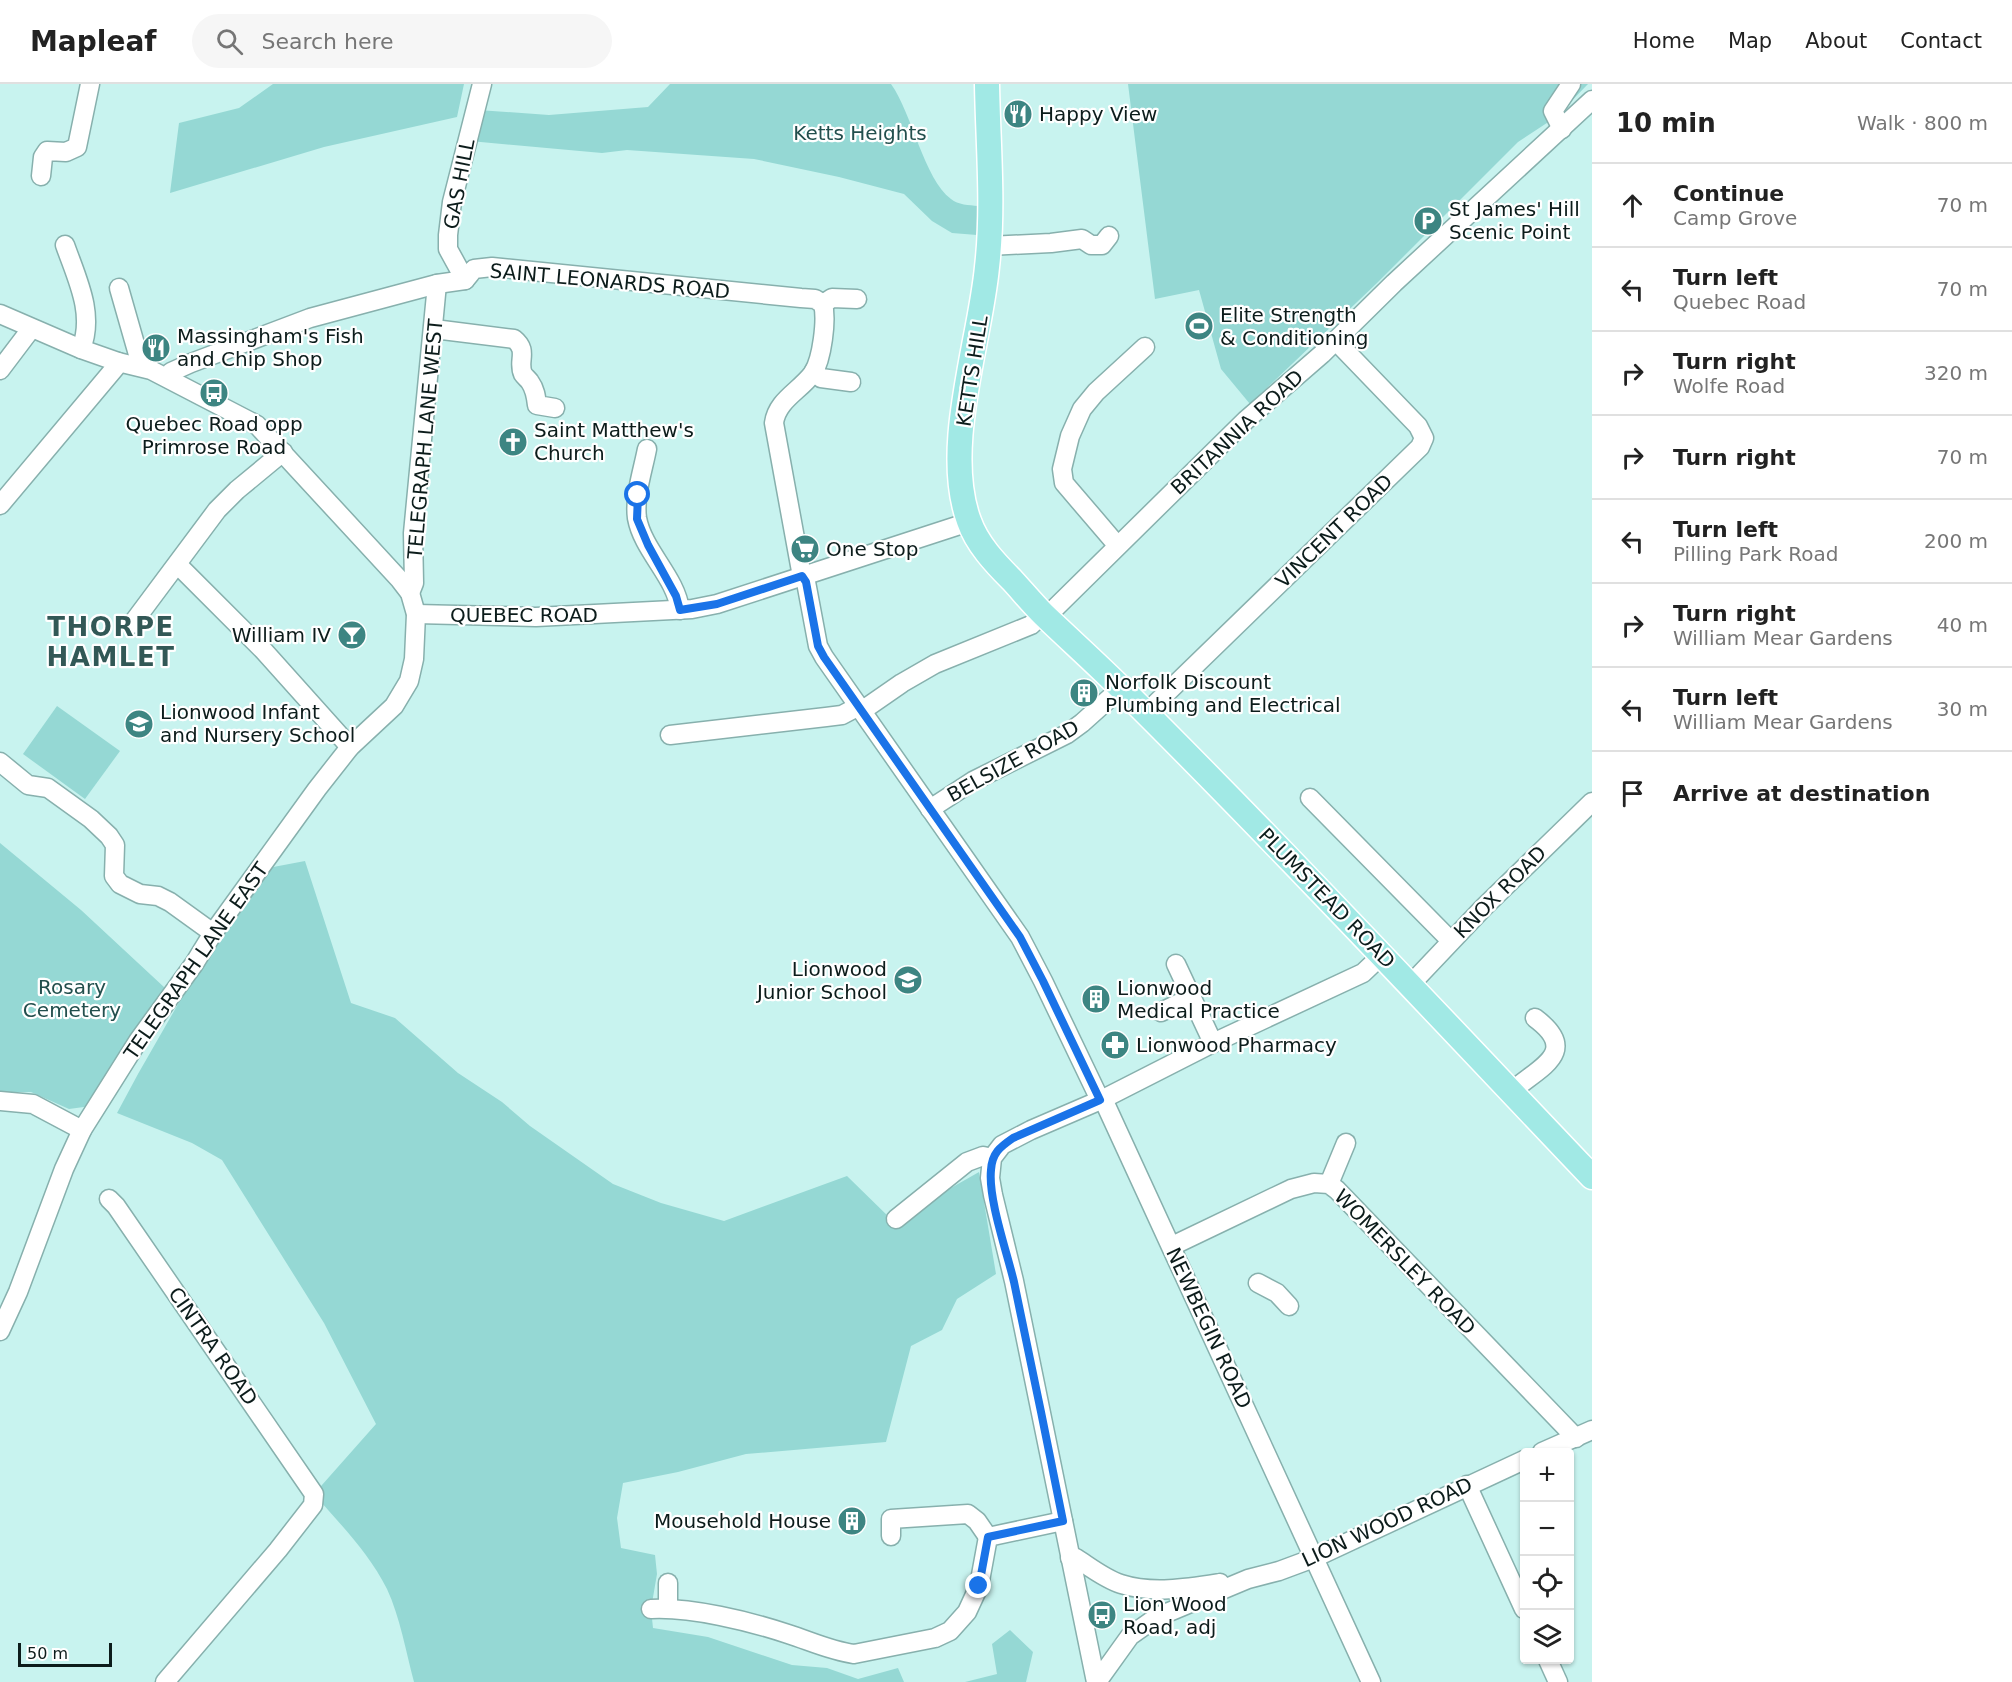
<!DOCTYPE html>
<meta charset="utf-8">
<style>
:root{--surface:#fff;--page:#f6f6f6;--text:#222;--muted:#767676;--line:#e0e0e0}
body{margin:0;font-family:"DejaVu Sans",sans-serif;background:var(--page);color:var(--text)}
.controls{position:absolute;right:18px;bottom:18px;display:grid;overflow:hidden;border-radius:6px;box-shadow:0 2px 4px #0004}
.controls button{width:54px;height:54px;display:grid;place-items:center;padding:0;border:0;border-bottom:2px solid var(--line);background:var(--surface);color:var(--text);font:30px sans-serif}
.scale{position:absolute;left:18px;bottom:15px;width:94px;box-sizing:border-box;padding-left:6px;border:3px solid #0c1c1b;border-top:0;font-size:16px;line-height:21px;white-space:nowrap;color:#0c1c1b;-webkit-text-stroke:4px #fff;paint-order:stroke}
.stop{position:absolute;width:18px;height:18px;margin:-14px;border:4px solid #1a73e8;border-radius:50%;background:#fff}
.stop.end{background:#1a73e8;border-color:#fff;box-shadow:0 2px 6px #0008}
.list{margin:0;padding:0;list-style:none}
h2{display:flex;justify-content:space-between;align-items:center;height:78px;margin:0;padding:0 24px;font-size:26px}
h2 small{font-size:20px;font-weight:400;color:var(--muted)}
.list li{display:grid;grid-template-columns:39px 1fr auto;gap:18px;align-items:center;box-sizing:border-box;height:84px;padding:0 24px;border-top:2px solid var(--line)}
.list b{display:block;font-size:22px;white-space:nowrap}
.list p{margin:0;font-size:20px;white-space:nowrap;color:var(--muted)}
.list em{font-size:20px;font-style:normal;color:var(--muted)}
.icon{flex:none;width:33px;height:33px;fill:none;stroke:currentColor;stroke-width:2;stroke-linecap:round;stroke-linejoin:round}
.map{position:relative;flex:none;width:1592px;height:1598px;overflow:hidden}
header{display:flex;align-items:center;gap:36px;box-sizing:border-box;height:84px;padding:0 30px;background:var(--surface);border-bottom:2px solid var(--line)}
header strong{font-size:28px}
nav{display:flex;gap:33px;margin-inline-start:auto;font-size:21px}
.search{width:420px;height:54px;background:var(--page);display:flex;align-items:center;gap:15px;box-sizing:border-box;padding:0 21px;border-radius:33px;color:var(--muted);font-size:22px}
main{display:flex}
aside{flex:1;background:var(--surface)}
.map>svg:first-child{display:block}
</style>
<header>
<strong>Mapleaf</strong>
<div class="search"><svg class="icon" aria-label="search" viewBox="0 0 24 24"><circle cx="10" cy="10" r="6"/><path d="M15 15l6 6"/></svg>Search here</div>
<nav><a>Home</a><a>Map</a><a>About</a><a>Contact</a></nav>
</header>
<main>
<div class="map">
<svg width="1592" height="1598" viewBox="0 0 1592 1598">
<rect width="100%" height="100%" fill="#c8f3ef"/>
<!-- green -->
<g fill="#95d8d4">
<polygon points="273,0 464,0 457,33 324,63 170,109 179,39 239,24"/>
<path d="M670,0H891C912,29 924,95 951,115C958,121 969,121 978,122L977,151L952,149L932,137L904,110L839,93L754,75L627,66L602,69L470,57L478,26L549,31L648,23Z"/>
<polygon points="1128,0 1588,0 1556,33 1518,58 1377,199 1250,320 1221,285 1199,206 1155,215"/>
<polygon points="57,622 120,667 85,715 23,670"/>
<polygon points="0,759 81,826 165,904 91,1022 69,1025 31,1008 0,1008"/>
<path d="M305,777L351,919L395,934L458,989L502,1018L530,1042L613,1100L661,1119L724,1137L847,1092L893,1137L979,1088L996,1190L957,1215L942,1246L911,1262L886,1358L746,1370L678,1388L623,1399L617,1434L621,1464L655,1471L657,1490L651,1525L653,1544L708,1553L792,1581L827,1584L858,1595L898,1584L904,1598H414C406,1568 400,1533 387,1505C369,1469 340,1440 314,1410L376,1340L324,1239L222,1076L192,1059L117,1029L138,990L197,887L268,784Z"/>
<polygon points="1010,1546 1033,1568 1026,1598 965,1598 997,1590 992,1560"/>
</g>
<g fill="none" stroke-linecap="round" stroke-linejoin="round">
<!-- minor casing -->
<g stroke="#87b0ad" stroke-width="21">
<g id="minor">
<polyline points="1562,45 1553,27 1571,0"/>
<polyline points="41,92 43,73 47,67 66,68 77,63 90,0"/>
<path d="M65,161C77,195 95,230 81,265"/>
<polyline points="989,162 1051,159 1082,155 1091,161 1102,161 1109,152"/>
<polyline points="465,196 448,165 448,151 452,118 482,0"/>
<polyline points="119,204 139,274 138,282"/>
<polyline points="823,220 832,214 857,215"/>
<polyline points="0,230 81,265 118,278 151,286 257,341 400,496 410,509 416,530 414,575 409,597 394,622 350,663 317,705 213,849 194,880 138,957 99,1019 82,1046 64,1085 18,1208 0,1247"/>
<path d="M434,245L514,255C529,267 517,277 523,290C525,293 528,295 530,298C535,305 536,312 537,321L555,324"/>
<polyline points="0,286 31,245"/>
<polyline points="814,287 821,294 851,298"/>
<path d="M168,294L171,288L191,279L310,234L437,200L465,196L474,185L492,183L801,214L815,215L823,220C827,236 822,275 813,289C800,307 777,316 774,339L801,487L806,498L818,562L824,573L1020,853L1043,897L1100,1016"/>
<path d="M647,365C643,386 634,412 637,434C643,467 676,493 680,526"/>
<polyline points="0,421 115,284 118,278"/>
<polyline points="1117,461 1064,399 1062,385 1070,352 1082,325 1096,308 1145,263"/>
<polyline points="178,481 264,567 350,663"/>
<polyline points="410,509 414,499 413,449 437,200"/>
<polyline points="416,530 536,533 692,525 717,520 969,438"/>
<polyline points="1046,533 1246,336 1322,270 1394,199 1592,16"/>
<polyline points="132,540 217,426 237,406 283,368"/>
<polyline points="863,626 902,599 935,580 1031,541 1043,530"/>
<polyline points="1146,629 1420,363 1424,354 1418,342 1336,257"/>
<polyline points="670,651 826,633 842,631 859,622"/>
<polyline points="0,678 28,701 48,704 91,735 109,752 115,761 114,792 120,800 140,810 158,812 170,818 213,849"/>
<polyline points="1310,714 1451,857"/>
<polyline points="930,725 973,697 1067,650 1082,639 1121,604"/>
<polyline points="1176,880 1213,959"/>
<polyline points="1410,901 1483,824 1592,718"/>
<polyline points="1161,928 1192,913"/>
<path d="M1511,1008C1537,984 1582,969 1535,934"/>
<polyline points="1103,1015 1371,1598"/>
<polyline points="0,1017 33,1020 82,1046"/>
<polyline points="1329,1100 1346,1059"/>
<polyline points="109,1115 116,1122 314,1410 313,1421 278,1466 165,1598"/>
<polyline points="896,1135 967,1078 983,1072 992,1074"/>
<polyline points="1172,1162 1291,1105 1314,1099 1329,1100 1337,1106 1576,1354"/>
<polyline points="1258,1199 1277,1209 1289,1222"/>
<polyline points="1542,1368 1592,1346"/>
<polyline points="1467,1401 1524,1525"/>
<polyline points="891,1452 891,1435 968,1430 977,1437 988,1453"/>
<path d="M1070,1474H1076C1090,1483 1105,1495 1121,1500C1152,1510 1188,1504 1220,1499"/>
<polyline points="668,1499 668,1524"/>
<path d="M651,1525C691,1523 749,1537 788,1550C810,1557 831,1567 854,1570L935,1554L950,1547L967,1528L979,1502L988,1453L1063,1437"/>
<polyline points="1548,1576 1558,1598"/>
<polyline points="1096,1598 1014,1197 993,1111 990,1094 992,1074 1002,1061 1031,1046 1103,1015 1213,959 1363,889 1382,871"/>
<polyline points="1097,1598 1130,1552 1157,1533 1248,1495 1279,1487 1314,1474 1524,1376"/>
</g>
</g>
<!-- major casing -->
<g stroke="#fff" stroke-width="27">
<path id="major" d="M987,0C988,60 994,123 987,183C980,258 942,364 969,437C977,460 995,479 1012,496C1023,508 1033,520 1044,531C1070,556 1097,580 1123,606C1283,765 1437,930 1592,1093"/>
</g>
<!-- minor -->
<use href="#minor" stroke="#fff" stroke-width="18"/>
<!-- major -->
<use href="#major" stroke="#a1e9e5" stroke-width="24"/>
</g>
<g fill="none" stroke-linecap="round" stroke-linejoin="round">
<!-- route -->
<path stroke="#1a73e8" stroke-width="8" d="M638,411L637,435L648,461L676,512L680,526L717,520L802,492L806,498L818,562L824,573L1020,853L1043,897L1100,1016L1013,1054C1000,1063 992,1069 991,1086C988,1115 1007,1168 1014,1198C1031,1278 1047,1357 1063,1437L988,1453L979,1502"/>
</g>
<!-- icons -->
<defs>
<g id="restaurant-disc" transform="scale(1.5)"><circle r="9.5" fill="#3d8582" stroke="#fff"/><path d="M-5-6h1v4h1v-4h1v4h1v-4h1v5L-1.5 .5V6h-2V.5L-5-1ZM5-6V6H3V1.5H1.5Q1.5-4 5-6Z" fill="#fff"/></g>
<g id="parking-disc" transform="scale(1.5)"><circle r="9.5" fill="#3d8582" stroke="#fff"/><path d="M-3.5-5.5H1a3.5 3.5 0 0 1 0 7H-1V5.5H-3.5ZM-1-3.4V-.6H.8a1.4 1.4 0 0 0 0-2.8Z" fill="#fff"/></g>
<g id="stadium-disc" transform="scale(1.5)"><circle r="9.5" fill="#3d8582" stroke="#fff"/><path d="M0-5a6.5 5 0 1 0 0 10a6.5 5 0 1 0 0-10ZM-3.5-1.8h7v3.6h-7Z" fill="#fff"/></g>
<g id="bus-disc" transform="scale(1.5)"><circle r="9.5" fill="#3d8582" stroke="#fff"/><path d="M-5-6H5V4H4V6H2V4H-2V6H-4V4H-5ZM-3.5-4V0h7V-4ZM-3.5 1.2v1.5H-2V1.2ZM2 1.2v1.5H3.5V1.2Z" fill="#fff"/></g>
<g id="church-disc" transform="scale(1.5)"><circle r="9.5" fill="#3d8582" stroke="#fff"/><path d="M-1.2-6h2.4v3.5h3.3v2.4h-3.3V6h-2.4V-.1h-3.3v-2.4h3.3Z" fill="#fff"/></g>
<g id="supermarket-disc" transform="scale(1.5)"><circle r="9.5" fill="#3d8582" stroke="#fff"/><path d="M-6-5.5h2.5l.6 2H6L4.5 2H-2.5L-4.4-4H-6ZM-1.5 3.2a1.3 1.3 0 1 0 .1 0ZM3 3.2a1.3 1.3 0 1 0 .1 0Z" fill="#fff"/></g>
<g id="bar-disc" transform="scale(1.5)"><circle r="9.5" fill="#3d8582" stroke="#fff"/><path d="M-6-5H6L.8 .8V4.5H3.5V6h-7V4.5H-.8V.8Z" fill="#fff"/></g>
<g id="building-disc" transform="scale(1.5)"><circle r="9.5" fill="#3d8582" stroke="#fff"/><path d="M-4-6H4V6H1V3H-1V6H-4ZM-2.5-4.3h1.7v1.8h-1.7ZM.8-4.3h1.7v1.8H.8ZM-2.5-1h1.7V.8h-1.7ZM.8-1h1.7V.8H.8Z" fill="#fff"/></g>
<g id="school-disc" transform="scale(1.5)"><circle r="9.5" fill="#3d8582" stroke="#fff"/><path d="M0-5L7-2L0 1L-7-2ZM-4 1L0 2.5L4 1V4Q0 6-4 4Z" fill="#fff"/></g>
<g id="pharmacy-disc" transform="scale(1.5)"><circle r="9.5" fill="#3d8582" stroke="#fff"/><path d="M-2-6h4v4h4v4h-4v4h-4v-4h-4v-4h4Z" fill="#fff"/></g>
</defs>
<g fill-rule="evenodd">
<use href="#restaurant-disc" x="1018" y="30"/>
<use href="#parking-disc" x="1428" y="137"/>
<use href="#stadium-disc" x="1199" y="242"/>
<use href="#restaurant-disc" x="156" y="264"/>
<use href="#bus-disc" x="214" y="309"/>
<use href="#church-disc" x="513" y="358"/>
<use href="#supermarket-disc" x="805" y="465"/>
<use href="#bar-disc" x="352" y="551"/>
<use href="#building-disc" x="1084" y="609"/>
<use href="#school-disc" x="139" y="640"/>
<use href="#school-disc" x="908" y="896"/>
<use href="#building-disc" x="1096" y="915"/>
<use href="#pharmacy-disc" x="1115" y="961"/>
<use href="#building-disc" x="852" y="1437"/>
<use href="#bus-disc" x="1102" y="1531"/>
</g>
<g text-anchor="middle" stroke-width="4.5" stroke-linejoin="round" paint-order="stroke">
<!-- poi labels -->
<g font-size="20" fill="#0c1c1b" stroke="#fff" text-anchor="start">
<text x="1039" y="37">Happy View</text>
<text x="1449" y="132">St James' Hill<tspan x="1449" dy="23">Scenic Point</tspan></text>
<text x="1220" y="238">Elite Strength<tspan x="1220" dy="23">&amp; Conditioning</tspan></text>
<text x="177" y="259">Massingham's Fish<tspan x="177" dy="23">and Chip Shop</tspan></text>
<text x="214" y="347" text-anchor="middle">Quebec Road opp<tspan x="214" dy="23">Primrose Road</tspan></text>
<text x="534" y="353">Saint Matthew's<tspan x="534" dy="23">Church</tspan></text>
<text x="826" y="472">One Stop</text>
<text x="331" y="558" text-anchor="end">William IV</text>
<text x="1105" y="605">Norfolk Discount<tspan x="1105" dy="23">Plumbing and Electrical</tspan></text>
<text x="160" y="635">Lionwood Infant<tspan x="160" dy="23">and Nursery School</tspan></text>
<text x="887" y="892" text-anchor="end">Lionwood<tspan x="887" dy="23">Junior School</tspan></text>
<text x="1117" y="911">Lionwood<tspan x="1117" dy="23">Medical Practice</tspan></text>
<text x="1136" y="968">Lionwood Pharmacy</text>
<text x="831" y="1444" text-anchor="end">Mousehold House</text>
<text x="1123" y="1527">Lion Wood<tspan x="1123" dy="23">Road, adj</tspan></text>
</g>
<!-- park labels -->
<g font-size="20" fill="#224f4d" stroke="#fff">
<text x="860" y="56">Ketts Heights</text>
<text x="72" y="910">Rosary<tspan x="72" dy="23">Cemetery</tspan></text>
</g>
<!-- street labels -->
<g font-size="20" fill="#0c1c1b" stroke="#fff">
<text transform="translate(459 100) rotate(-79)" y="7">GAS HILL</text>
<text transform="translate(610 197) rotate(5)" y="7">SAINT LEONARDS ROAD</text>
<text transform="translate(972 287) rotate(-81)" y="7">KETTS HILL</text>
<text transform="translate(1237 348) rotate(-43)" y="7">BRITANNIA ROAD</text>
<text transform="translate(425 355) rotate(-85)" y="7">TELEGRAPH LANE WEST</text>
<text transform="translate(1334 447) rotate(-44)" y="7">VINCENT ROAD</text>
<text x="524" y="538">QUEBEC ROAD</text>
<text transform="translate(1013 677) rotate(-29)" y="7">BELSIZE ROAD</text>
<text transform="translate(1500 808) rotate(-45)" y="7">KNOX ROAD</text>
<text transform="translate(1327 814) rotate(46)" y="7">PLUMSTEAD ROAD</text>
<text transform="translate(196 877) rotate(-55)" y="7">TELEGRAPH LANE EAST</text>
<text transform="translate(1405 1178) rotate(46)" y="7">WOMERSLEY ROAD</text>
<text transform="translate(1209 1244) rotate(65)" y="7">NEWBEGIN ROAD</text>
<text transform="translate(213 1262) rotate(55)" y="7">CINTRA ROAD</text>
<text transform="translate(1387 1438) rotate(-25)" y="7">LION WOOD ROAD</text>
</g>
<!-- district labels -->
<g font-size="26" font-weight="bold" letter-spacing="1.5" fill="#325856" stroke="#fff">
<text x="111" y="552">THORPE<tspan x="111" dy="30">HAMLET</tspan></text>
</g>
</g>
</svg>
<div class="controls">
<button>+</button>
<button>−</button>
<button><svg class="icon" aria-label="locate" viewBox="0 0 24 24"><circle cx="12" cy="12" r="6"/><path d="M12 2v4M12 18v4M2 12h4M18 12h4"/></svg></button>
<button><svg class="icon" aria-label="layers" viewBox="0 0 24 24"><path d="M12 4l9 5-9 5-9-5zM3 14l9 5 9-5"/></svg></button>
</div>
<div class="scale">50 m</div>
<div class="stop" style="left:638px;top:411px"></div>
<div class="stop end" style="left:979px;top:1502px"></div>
</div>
<aside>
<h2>10 min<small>Walk · 800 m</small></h2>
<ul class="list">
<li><svg class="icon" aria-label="ahead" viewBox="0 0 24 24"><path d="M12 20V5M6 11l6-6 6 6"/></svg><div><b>Continue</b><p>Camp Grove</p></div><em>70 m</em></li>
<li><svg class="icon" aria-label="left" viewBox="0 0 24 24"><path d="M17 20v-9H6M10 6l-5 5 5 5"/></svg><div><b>Turn left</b><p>Quebec Road</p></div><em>70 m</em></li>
<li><svg class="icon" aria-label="right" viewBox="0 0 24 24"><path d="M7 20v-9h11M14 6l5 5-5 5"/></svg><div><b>Turn right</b><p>Wolfe Road</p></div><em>320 m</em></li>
<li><svg class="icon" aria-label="right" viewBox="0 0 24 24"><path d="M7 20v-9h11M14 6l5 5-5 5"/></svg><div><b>Turn right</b></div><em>70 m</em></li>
<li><svg class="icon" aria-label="left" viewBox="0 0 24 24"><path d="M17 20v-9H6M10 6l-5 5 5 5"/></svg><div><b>Turn left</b><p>Pilling Park Road</p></div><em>200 m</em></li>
<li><svg class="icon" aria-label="right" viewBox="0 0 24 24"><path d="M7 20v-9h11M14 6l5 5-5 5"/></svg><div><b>Turn right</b><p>William Mear Gardens</p></div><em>40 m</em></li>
<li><svg class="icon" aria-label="left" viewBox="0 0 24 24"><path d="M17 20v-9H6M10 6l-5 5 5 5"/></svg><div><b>Turn left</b><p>William Mear Gardens</p></div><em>30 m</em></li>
<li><svg class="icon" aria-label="arrive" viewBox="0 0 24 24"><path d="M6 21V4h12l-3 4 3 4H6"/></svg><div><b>Arrive at destination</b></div></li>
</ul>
</aside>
</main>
